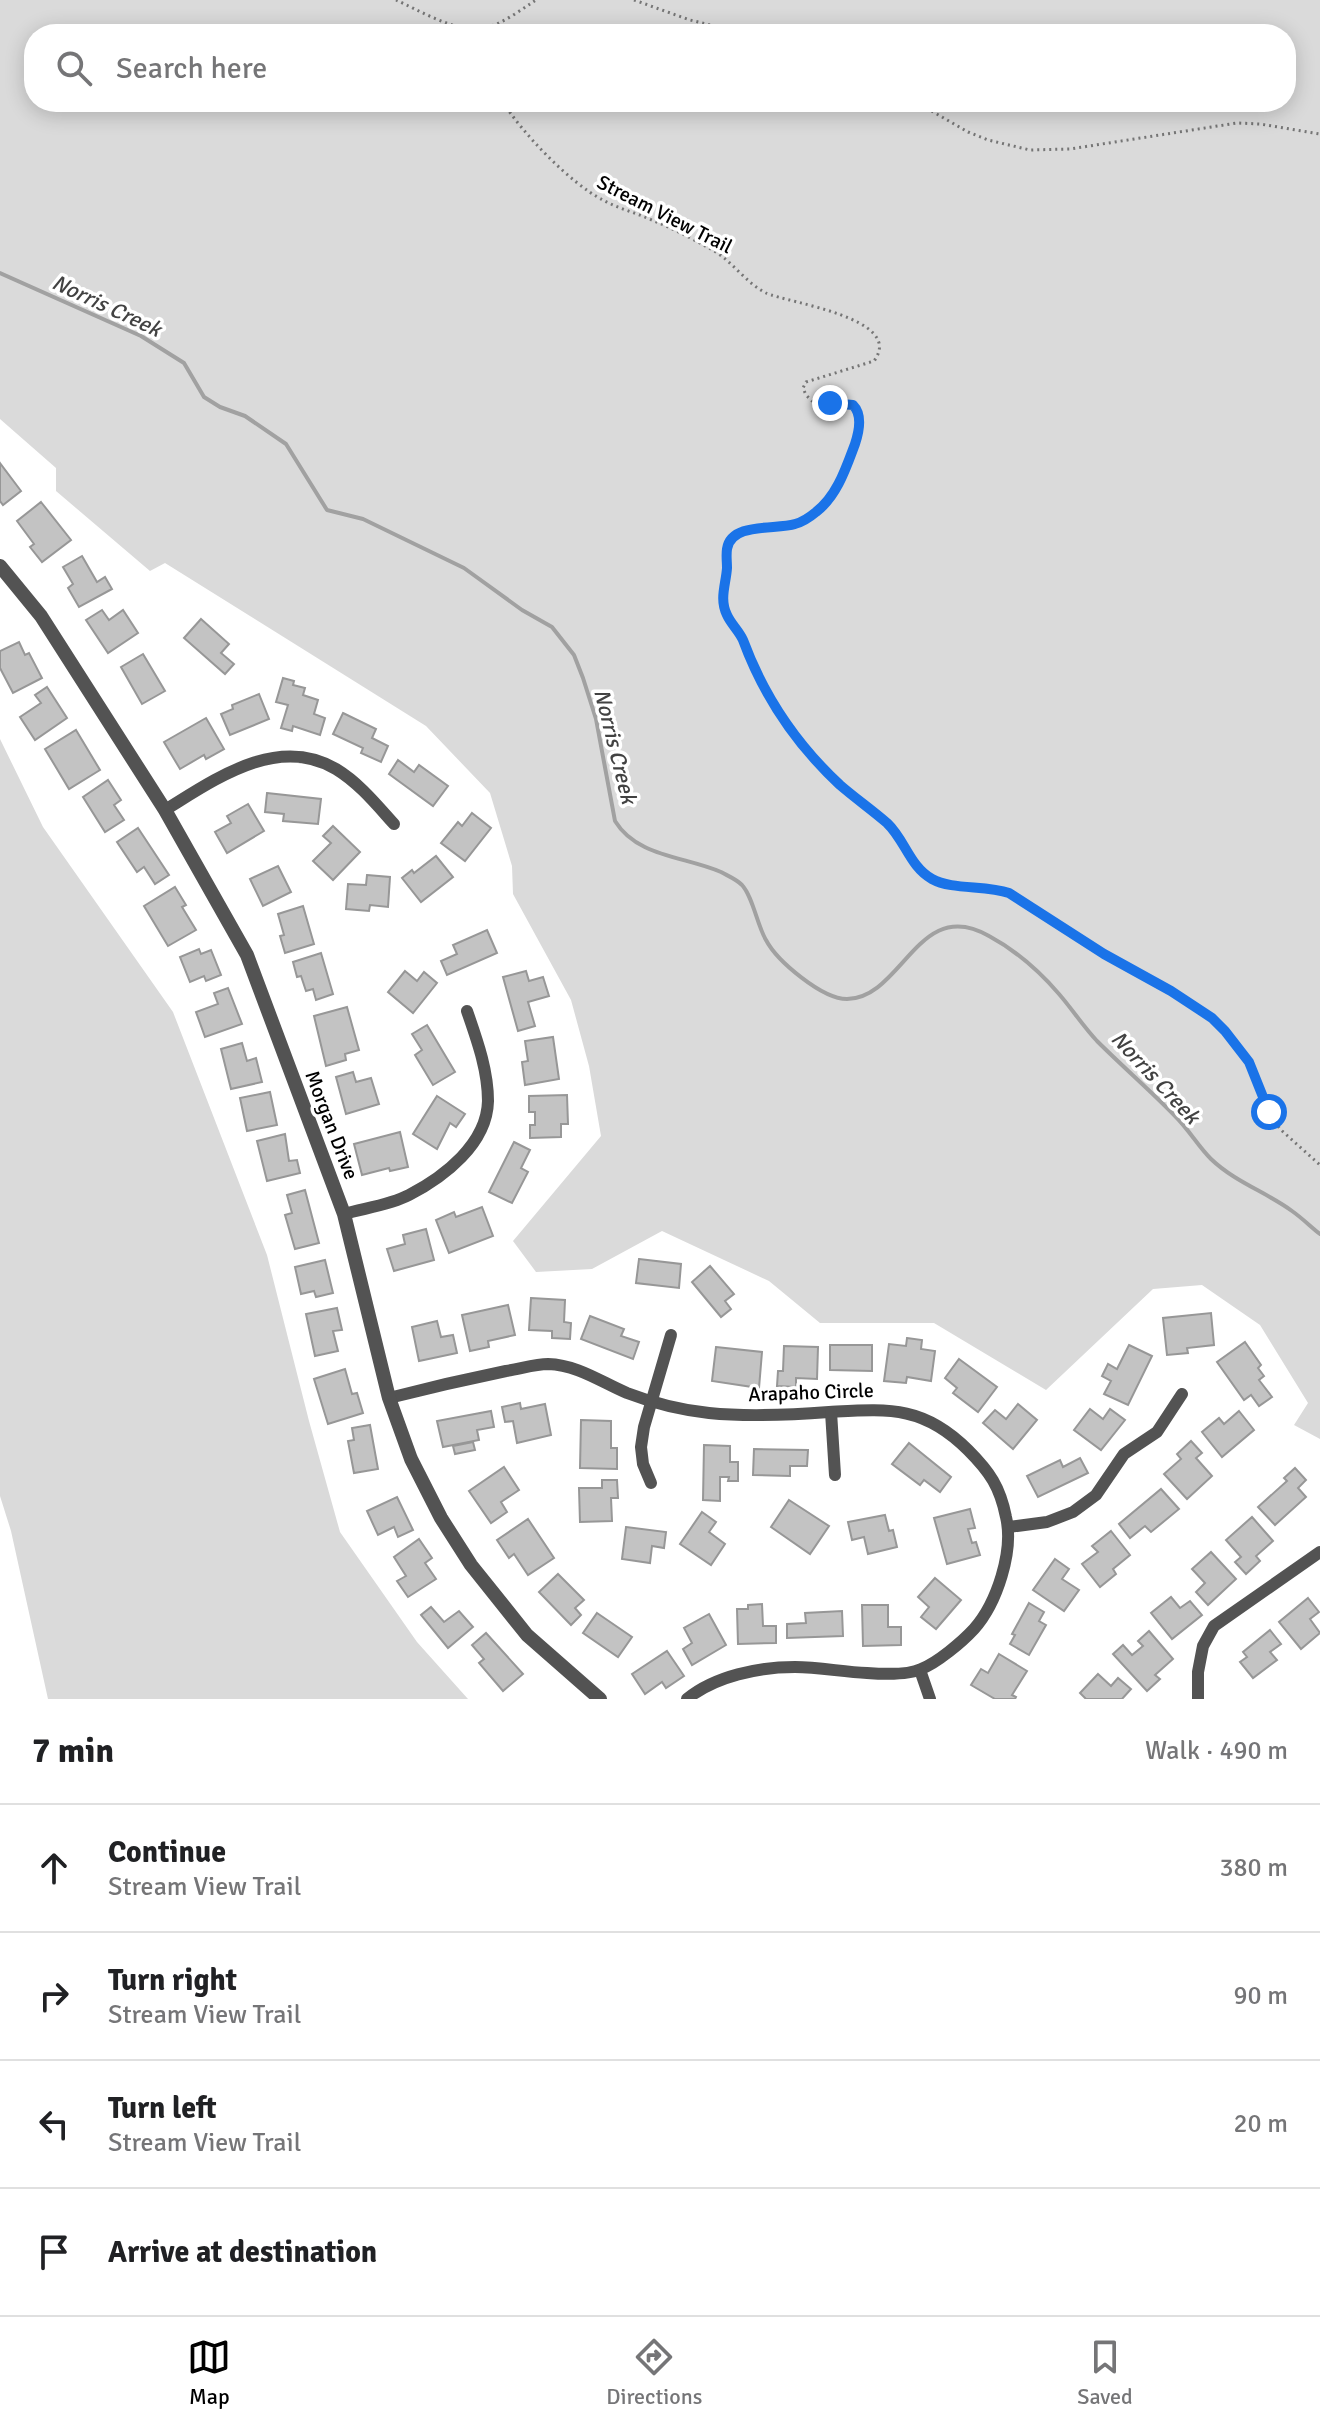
<!DOCTYPE html>
<meta charset="utf-8">
<style>
:root{--surface:#fff;--page:#f6f6f6;--text:#202124;--muted:#757577;--line:#e0e0e0;--accent:#000}
body{margin:0;font-family:Signika,sans-serif;background:var(--page);color:var(--text)}
.stop{position:absolute;width:24px;height:24px;margin:-18px;border:6px solid #1a73e8;border-radius:50%;background:#fff}
.stop.end{background:#1a73e8;border-color:#fff;box-shadow:0 2px 8px #0008}
.list{margin:0;padding:0;list-style:none}
h2{display:flex;justify-content:space-between;align-items:center;height:104px;margin:0;padding:0 32px;font-size:34px}
h2 small{font-size:26px;font-weight:400;color:var(--muted)}
.list li{display:grid;grid-template-columns:52px 1fr auto;gap:24px;align-items:center;box-sizing:border-box;height:128px;padding:0 32px;border-top:2px solid var(--line)}
.list b{display:block;font-size:30px;white-space:nowrap}
.list p{margin:0;font-size:26px;white-space:nowrap;color:var(--muted)}
.list em{font-size:26px;font-style:normal;color:var(--muted)}
.icon{flex:none;width:44px;height:44px;fill:none;stroke:currentColor;stroke-width:2;stroke-linecap:round;stroke-linejoin:round}
.map{position:relative;flex:none;width:1320px;height:1699px;overflow:hidden}
.search{position:absolute;background:var(--surface);box-shadow:0 4px 20px #0003;left:24px;right:24px;top:24px;height:88px;display:flex;align-items:center;gap:20px;box-sizing:border-box;padding:0 28px;border-radius:32px;color:var(--muted);font-size:30px}
.sheet{height:616px;background:var(--surface)}
nav{display:flex;justify-content:space-around;align-items:center;box-sizing:border-box;height:112px;border-top:2px solid var(--line);background:var(--surface);font-size:22px;color:var(--muted)}
nav a{display:grid;justify-items:center;gap:4px}
nav .on{color:var(--accent)}
.map>svg:first-child{display:block}
</style>
<div class="map">
<svg width="1320" height="1699" viewBox="0 0 1320 1699">
<rect width="100%" height="100%" fill="#fff"/>
<!-- green -->
<g fill="#dadada" fill-rule="evenodd">
<path d="M0,0H1320V1439L1294,1425L1308,1403L1260,1325L1202,1285L1153,1289L1046,1390L934,1323H820L769,1281L662,1231L592,1269L536,1272L513,1241L601,1136L589,1066L571,1000L513,894L512,866L490,793L426,726L165,563L150,571L56,491V468L0,419ZM34,34H1286V102H34Z"/>
<polygon points="0,739 43,827 173,1012 267,1255 309,1421 340,1532 417,1642 468,1699 48,1699 11,1531 0,1496"/>
</g>
<g fill="none" stroke-linecap="round" stroke-linejoin="round">
<!-- stream -->
<path stroke="#a1a1a1" stroke-width="4" d="M0,273L141,336L184,363L204,397L220,407L245,416L286,444L327,510L363,519L464,568L522,610L552,627L574,655L583,678L596,719L615,821C637,857 684,856 721,872C728,876 736,879 742,885C753,897 757,925 766,940C777,961 822,999 847,999C903,998 918,895 989,936C1015,950 1040,972 1059,994C1072,1009 1083,1026 1097,1041C1123,1067 1151,1091 1176,1117C1189,1130 1198,1146 1211,1159C1235,1182 1266,1192 1292,1211C1302,1218 1311,1227 1320,1234"/>
</g>
<!-- building -->
<g fill="#c3c3c3" stroke="#979797" stroke-width="2">
<polygon points="0,463 21,491 3,505 0,501"/>
<polygon points="41,502 71,540 42,562 30,547 34,544 17,521"/>
<polygon points="82,556 97,582 105,577 112,589 79,607 68,588 73,584 63,567"/>
<polygon points="102,610 109,620 123,610 138,633 108,653 86,620"/>
<polygon points="201,619 229,644 221,653 234,664 225,674 184,638"/>
<polygon points="19,642 25,655 29,653 42,678 13,693 0,668 0,651"/>
<polygon points="143,654 165,691 142,704 121,667"/>
<polygon points="283,678 294,681 293,685 305,688 303,695 318,700 314,714 325,718 320,735 293,726 292,731 281,728 288,705 276,702"/>
<polygon points="47,687 67,718 35,740 20,717 41,703 35,695"/>
<polygon points="259,694 269,719 230,735 221,714 233,709 232,705"/>
<polygon points="343,713 376,729 372,738 388,746 381,762 361,753 363,748 333,734"/>
<polygon points="206,718 224,749 206,759 204,755 180,769 164,742"/>
<polygon points="76,730 100,770 69,789 45,749"/>
<polygon points="398,760 414,772 419,765 448,786 433,806 389,774"/>
<polygon points="108,780 121,800 114,805 124,820 105,832 83,797"/>
<polygon points="267,793 321,799 318,824 283,821 284,814 265,812"/>
<polygon points="248,804 264,831 227,853 215,832 231,823 227,816"/>
<polygon points="472,813 491,828 465,861 441,843 458,822 462,826"/>
<polygon points="333,826 360,852 333,880 313,861 331,843 323,836"/>
<polygon points="138,828 169,875 155,884 144,867 137,872 117,842"/>
<polygon points="436,856 453,877 421,902 402,878 412,870 414,873"/>
<polygon points="278,866 291,892 263,906 250,879"/>
<polygon points="367,875 390,877 388,907 370,905 369,911 346,909 348,884 366,885"/>
<polygon points="175,887 186,905 182,907 196,930 168,946 144,906"/>
<polygon points="303,906 314,944 285,953 280,936 284,935 278,914"/>
<polygon points="487,930 497,953 447,975 441,961 457,954 453,945"/>
<polygon points="199,949 201,954 211,950 221,975 206,981 204,976 190,982 180,957"/>
<polygon points="321,953 333,994 316,1000 313,989 306,991 301,976 297,977 293,962"/>
<polygon points="405,971 417,981 424,972 437,983 413,1013 388,992"/>
<polygon points="526,971 529,981 543,977 549,996 528,1002 535,1026 518,1031 503,977"/>
<polygon points="228,988 242,1024 205,1037 196,1012 218,1004 214,993"/>
<polygon points="347,1007 359,1050 345,1054 346,1060 326,1066 314,1016"/>
<polygon points="427,1025 455,1072 433,1085 415,1055 422,1050 412,1034"/>
<polygon points="553,1037 559,1079 525,1085 522,1062 528,1061 525,1041"/>
<polygon points="242,1043 247,1061 256,1058 262,1082 231,1089 221,1049"/>
<polygon points="353,1072 356,1082 371,1078 379,1104 346,1114 336,1077"/>
<polygon points="270,1092 277,1125 247,1131 240,1098"/>
<polygon points="567,1095 568,1124 561,1124 561,1137 530,1138 530,1125 535,1125 535,1112 529,1112 529,1096"/>
<polygon points="437,1096 465,1114 456,1127 450,1123 437,1149 413,1134"/>
<polygon points="400,1132 408,1167 390,1171 389,1168 362,1175 354,1144"/>
<polygon points="285,1134 289,1161 297,1160 300,1173 267,1181 257,1141"/>
<polygon points="514,1142 530,1150 521,1168 528,1172 512,1203 489,1192"/>
<polygon points="305,1190 319,1243 295,1249 285,1215 292,1213 287,1195"/>
<polygon points="482,1207 493,1236 449,1253 436,1220 454,1212 456,1217"/>
<polygon points="426,1229 434,1260 394,1271 387,1249 405,1244 403,1235"/>
<polygon points="639,1259 681,1264 679,1288 636,1283"/>
<polygon points="325,1260 333,1293 316,1297 314,1291 301,1294 295,1267"/>
<polygon points="710,1266 734,1294 725,1301 731,1309 721,1317 692,1282"/>
<polygon points="531,1298 565,1300 564,1322 571,1323 570,1339 552,1338 552,1331 529,1330"/>
<polygon points="508,1305 515,1335 488,1341 489,1347 470,1351 462,1315"/>
<polygon points="337,1308 342,1330 333,1331 338,1351 315,1356 306,1314"/>
<polygon points="1211,1313 1214,1345 1187,1348 1188,1353 1167,1355 1163,1318"/>
<polygon points="590,1316 624,1329 621,1336 639,1342 633,1359 581,1339"/>
<polygon points="437,1321 441,1337 453,1335 457,1353 419,1361 412,1327"/>
<polygon points="907,1338 922,1340 921,1349 935,1351 931,1381 907,1377 906,1383 884,1381 889,1344 906,1346"/>
<polygon points="1245,1342 1261,1365 1258,1368 1264,1376 1259,1380 1272,1397 1259,1406 1251,1395 1244,1400 1217,1362"/>
<polygon points="830,1345 872,1345 872,1371 830,1370"/>
<polygon points="1129,1345 1152,1356 1128,1405 1104,1394 1111,1381 1102,1376 1108,1364 1117,1369"/>
<polygon points="784,1346 818,1347 817,1379 796,1378 796,1387 777,1386 778,1371 783,1371"/>
<polygon points="716,1347 762,1352 759,1388 712,1381"/>
<polygon points="959,1359 997,1387 978,1412 953,1393 957,1388 945,1378"/>
<polygon points="345,1369 352,1394 357,1393 363,1413 328,1424 314,1379"/>
<polygon points="520,1403 521,1409 545,1404 551,1435 517,1443 513,1421 505,1422 502,1407"/>
<polygon points="1018,1404 1037,1420 1013,1449 983,1423 995,1410 1006,1419"/>
<polygon points="1090,1409 1103,1419 1110,1409 1125,1420 1101,1450 1074,1430"/>
<polygon points="491,1411 494,1427 477,1430 479,1440 443,1447 437,1421"/>
<polygon points="1239,1411 1254,1430 1222,1457 1202,1432 1219,1418 1224,1424"/>
<polygon points="581,1420 611,1421 611,1448 617,1448 617,1469 580,1468"/>
<polygon points="370,1425 378,1469 354,1473 348,1441 354,1440 352,1428"/>
<polygon points="1191,1441 1202,1453 1196,1458 1212,1476 1187,1499 1164,1474 1181,1459 1177,1454"/>
<polygon points="473,1442 475,1450 455,1454 453,1446"/>
<polygon points="909,1443 951,1477 940,1492 924,1480 920,1485 892,1464"/>
<polygon points="704,1445 730,1446 730,1462 738,1462 738,1481 728,1481 729,1477 720,1477 720,1501 703,1500"/>
<polygon points="754,1449 808,1450 807,1466 790,1466 790,1476 753,1475"/>
<polygon points="1080,1458 1088,1473 1038,1497 1027,1476 1060,1460 1063,1467"/>
<polygon points="504,1467 519,1490 501,1502 507,1512 491,1523 469,1491"/>
<polygon points="1295,1468 1306,1480 1298,1488 1306,1497 1275,1525 1258,1507 1287,1481 1284,1478"/>
<polygon points="602,1480 617,1480 618,1498 611,1498 612,1521 580,1522 579,1488 602,1488"/>
<polygon points="1161,1489 1179,1509 1151,1532 1145,1526 1130,1538 1119,1524"/>
<polygon points="397,1497 413,1530 398,1537 394,1527 378,1535 367,1511"/>
<polygon points="789,1500 829,1526 810,1554 771,1527"/>
<polygon points="970,1509 975,1528 968,1529 972,1543 976,1542 980,1555 947,1564 934,1518"/>
<polygon points="702,1512 716,1522 709,1532 725,1544 711,1565 680,1544"/>
<polygon points="885,1515 889,1531 893,1530 897,1547 868,1554 864,1537 852,1540 848,1522"/>
<polygon points="1252,1517 1273,1541 1256,1556 1260,1561 1246,1574 1235,1562 1241,1557 1226,1540"/>
<polygon points="528,1519 554,1558 528,1575 514,1554 509,1558 497,1540"/>
<polygon points="626,1527 666,1532 664,1548 652,1546 650,1563 622,1559"/>
<polygon points="1111,1531 1130,1555 1113,1569 1116,1574 1100,1587 1082,1564 1098,1552 1092,1546"/>
<polygon points="419,1539 432,1558 425,1563 436,1579 408,1597 397,1581 406,1576 394,1557"/>
<polygon points="1211,1552 1236,1579 1208,1605 1196,1592 1205,1583 1192,1569"/>
<polygon points="1055,1559 1069,1569 1062,1579 1079,1590 1064,1611 1033,1590"/>
<polygon points="558,1574 584,1600 575,1608 581,1615 571,1625 539,1592"/>
<polygon points="935,1578 961,1600 936,1629 921,1617 929,1607 918,1597"/>
<polygon points="1171,1597 1180,1608 1190,1601 1202,1615 1172,1639 1151,1613"/>
<polygon points="1308,1598 1319,1612 1310,1619 1320,1633 1301,1649 1279,1622"/>
<polygon points="1029,1603 1044,1612 1039,1621 1046,1625 1029,1655 1010,1644 1015,1635 1012,1634"/>
<polygon points="762,1604 763,1626 776,1626 776,1643 738,1644 737,1609 748,1609 748,1605"/>
<polygon points="862,1605 888,1605 888,1627 901,1627 901,1645 863,1646"/>
<polygon points="431,1607 444,1622 459,1611 473,1627 448,1648 421,1615"/>
<polygon points="842,1611 843,1636 787,1638 787,1624 806,1623 805,1613"/>
<polygon points="597,1613 632,1637 618,1657 583,1633"/>
<polygon points="709,1614 726,1645 692,1665 683,1649 692,1643 684,1628"/>
<polygon points="1270,1630 1281,1644 1270,1652 1277,1660 1253,1678 1240,1662 1247,1657 1243,1652"/>
<polygon points="1149,1631 1173,1659 1155,1675 1160,1679 1147,1691 1113,1654 1123,1645 1132,1655 1143,1646 1138,1641"/>
<polygon points="486,1633 523,1674 503,1691 479,1663 484,1659 472,1645"/>
<polygon points="667,1651 684,1676 666,1688 662,1682 645,1694 632,1674"/>
<polygon points="999,1654 1027,1671 1012,1695 1016,1697 1015,1699 995,1699 971,1685 981,1669 988,1673"/>
<polygon points="1098,1674 1111,1686 1118,1678 1131,1689 1122,1699 1086,1699 1080,1693"/>
</g>
<g fill="none" stroke-linecap="round" stroke-linejoin="round">
<!-- path -->
<g stroke="#757575" stroke-width="3" stroke-dasharray="2 4" stroke-linecap="butt">
<path d="M396,0C418,10 456,32 480,29C500,26 519,11 536,0"/>
<polyline points="634,0 690,20 747,34"/>
<path d="M503,102C522,133 571,184 603,200C619,209 637,213 654,221C674,229 695,240 714,251C733,262 746,283 766,293C788,303 906,318 874,361L806,382L803,388L806,395L812,401L848,403L853,405C863,415 859,431 855,444C846,468 837,496 816,512C810,517 803,522 795,524C777,530 737,524 728,544C725,551 727,560 727,568C726,584 719,599 727,615C730,623 737,628 741,635C752,654 756,677 768,696C787,729 813,759 841,785C855,799 873,810 888,824C909,843 909,868 938,882L994,888L1009,893L1104,954L1171,991L1212,1018L1225,1031L1249,1062L1269,1112L1280,1129L1320,1165"/>
<polyline points="916,102 968,132 988,140 1030,150 1070,149 1237,123 1260,124 1320,134"/>
</g>
<!-- minor -->
<g stroke="#535353" stroke-width="12">
<path d="M165,810C214,780 277,734 336,769C359,783 376,804 394,824"/>
<path d="M344,1214C365,1208 390,1205 409,1195C444,1177 487,1144 488,1101C488,1070 477,1040 467,1011"/>
<path d="M389,1398C428,1388 467,1379 506,1371C520,1369 535,1364 548,1364C578,1365 601,1382 627,1393C653,1403 681,1410 709,1413C748,1417 790,1415 829,1412C888,1409 923,1405 968,1450C990,1472 1000,1487 1006,1517C1014,1551 997,1603 974,1629C962,1642 937,1663 921,1669C909,1675 881,1674 867,1673C843,1672 819,1667 795,1667C759,1667 715,1676 687,1699"/>
<polyline points="831,1412 835,1475"/>
<polyline points="651,1483 643,1464 641,1447 644,1427 671,1335"/>
<polyline points="1009,1527 1047,1522 1073,1512 1096,1495 1124,1454 1157,1432 1182,1394"/>
<polyline points="920,1670 930,1699"/>
<polyline points="1198,1699 1198,1672 1203,1646 1214,1626 1320,1552"/>
</g>
<!-- tertiary -->
<polyline stroke="#535353" stroke-width="14" points="0,566 41,616 165,810 247,955 344,1214 389,1398 411,1459 441,1518 471,1565 527,1635 600,1699"/>
</g>
<g fill="none" stroke-linecap="round" stroke-linejoin="round">
<!-- route -->
<path stroke="#1a73e8" stroke-width="10" d="M830,403L853,405C863,415 859,432 855,444C846,468 837,496 816,512C810,517 803,522 795,524C776,530 731,522 727,549C726,555 727,562 727,568C726,584 719,599 727,615C731,624 739,631 743,640C764,697 796,744 840,785C855,798 872,810 887,823C905,840 910,867 932,879C952,890 986,885 1009,893L1104,954L1171,991L1212,1018L1225,1031L1249,1062L1269,1112"/>
</g>
<g text-anchor="middle" stroke-width="7" stroke-linejoin="round" paint-order="stroke">
<!-- street labels -->
<g font-size="20" fill="#000" stroke="#fff">
<text transform="translate(665 214) rotate(27)" y="7">Stream View Trail</text>
<text transform="translate(332 1125) rotate(69)" y="7">Morgan Drive</text>
<text transform="translate(811 1392) rotate(-2)" y="7">Arapaho Circle</text>
</g>
<!-- water labels -->
<g font-size="22" font-style="italic" fill="#424242" stroke="#fff">
<text transform="translate(107 305) rotate(25)" y="8">Norris Creek</text>
<text transform="translate(616 746) rotate(76)" y="8">Norris Creek</text>
<text transform="translate(1156 1077) rotate(47)" y="8">Norris Creek</text>
</g>
</g>
</svg>
<div class="stop" style="left:1269px;top:1112px"></div>
<div class="stop end" style="left:830px;top:403px"></div>
<div class="search"><svg class="icon" aria-label="search" viewBox="0 0 24 24"><circle cx="10" cy="10" r="6"/><path d="M15 15l6 6"/></svg>Search here</div>
</div>
<section class="sheet">
<h2>7 min<small>Walk · 490 m</small></h2>
<ul class="list">
<li><svg class="icon" aria-label="ahead" viewBox="0 0 24 24"><path d="M12 20V5M6 11l6-6 6 6"/></svg><div><b>Continue</b><p>Stream View Trail</p></div><em>380 m</em></li>
<li><svg class="icon" aria-label="right" viewBox="0 0 24 24"><path d="M7 20v-9h11M14 6l5 5-5 5"/></svg><div><b>Turn right</b><p>Stream View Trail</p></div><em>90 m</em></li>
<li><svg class="icon" aria-label="left" viewBox="0 0 24 24"><path d="M17 20v-9H6M10 6l-5 5 5 5"/></svg><div><b>Turn left</b><p>Stream View Trail</p></div><em>20 m</em></li>
<li><svg class="icon" aria-label="arrive" viewBox="0 0 24 24"><path d="M6 21V4h12l-3 4 3 4H6"/></svg><div><b>Arrive at destination</b></div></li>
</ul>
</section>
<nav>
<a class="on"><svg class="icon" aria-label="map" viewBox="0 0 24 24"><path d="M3 6l6-2 6 2 6-2v14l-6 2-6-2-6 2zM9 4v14M15 6v14"/></svg>Map</a>
<a><svg class="icon" aria-label="directions" viewBox="0 0 24 24"><path d="M12 3l9 9-9 9-9-9zM9 14v-3h6M13 9l2 2-2 2"/></svg>Directions</a>
<a><svg class="icon" aria-label="saved" viewBox="0 0 24 24"><path d="M7 4h10v16l-5-4-5 4z"/></svg>Saved</a>
</nav>
